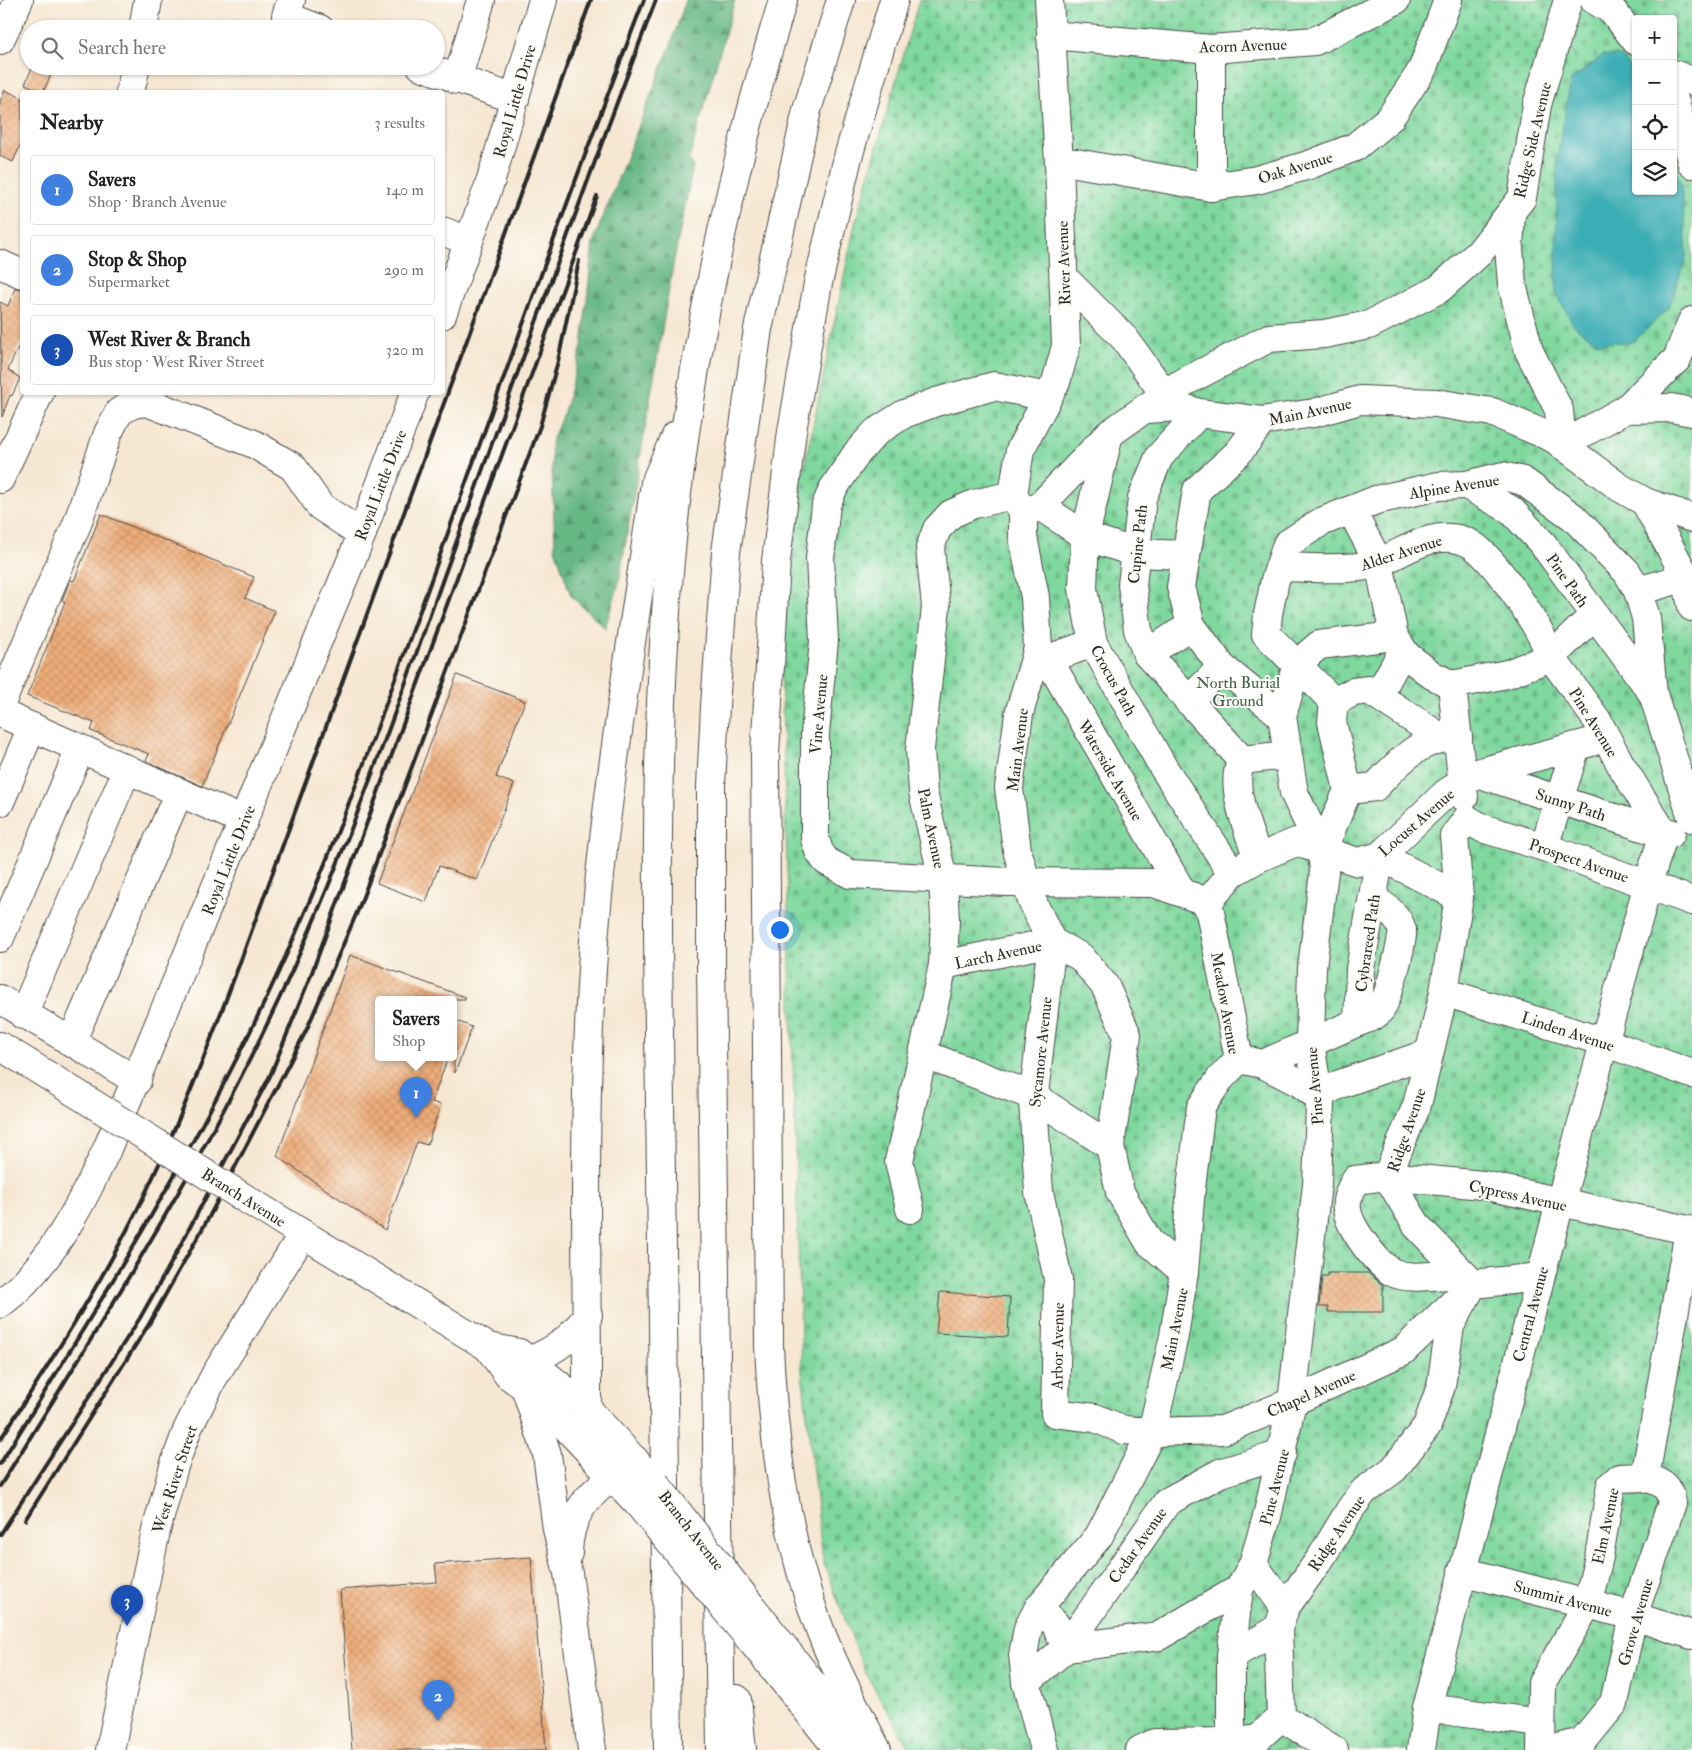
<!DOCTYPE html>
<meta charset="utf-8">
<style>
:root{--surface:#fff;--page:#f6f6f6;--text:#202124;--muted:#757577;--line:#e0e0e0;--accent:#1a73e8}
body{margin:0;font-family:"IM FELL Double Pica",serif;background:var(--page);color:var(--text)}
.controls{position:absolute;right:15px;top:15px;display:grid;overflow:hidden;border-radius:5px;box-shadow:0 1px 4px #0004}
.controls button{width:45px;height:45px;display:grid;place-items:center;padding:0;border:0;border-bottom:1px solid var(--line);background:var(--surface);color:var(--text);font:25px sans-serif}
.you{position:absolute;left:779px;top:929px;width:18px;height:18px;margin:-12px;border:4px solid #fff;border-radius:50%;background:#1a73e8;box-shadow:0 0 0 8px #1a73e833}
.badge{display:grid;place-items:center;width:32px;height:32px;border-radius:50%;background:var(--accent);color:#fff;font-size:16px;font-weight:700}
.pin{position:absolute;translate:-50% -41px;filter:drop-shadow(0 1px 2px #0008)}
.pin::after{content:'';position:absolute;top:26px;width:18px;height:15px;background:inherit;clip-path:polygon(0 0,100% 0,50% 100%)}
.popup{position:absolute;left:375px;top:996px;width:82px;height:65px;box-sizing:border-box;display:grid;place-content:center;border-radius:5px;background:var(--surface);filter:drop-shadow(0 1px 4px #0005);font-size:16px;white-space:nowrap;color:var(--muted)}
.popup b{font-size:19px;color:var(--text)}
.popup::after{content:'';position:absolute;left:50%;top:100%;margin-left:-10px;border:10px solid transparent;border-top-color:var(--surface)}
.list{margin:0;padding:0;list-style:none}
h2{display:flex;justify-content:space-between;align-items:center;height:65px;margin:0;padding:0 20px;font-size:21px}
h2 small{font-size:16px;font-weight:400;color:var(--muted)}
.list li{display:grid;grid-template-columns:32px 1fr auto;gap:15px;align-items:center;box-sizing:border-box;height:70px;margin:0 10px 10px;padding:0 10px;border:1px solid var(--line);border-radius:5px}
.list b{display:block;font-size:19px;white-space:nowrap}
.list p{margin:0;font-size:16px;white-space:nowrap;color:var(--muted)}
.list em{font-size:16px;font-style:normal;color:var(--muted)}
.icon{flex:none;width:28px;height:28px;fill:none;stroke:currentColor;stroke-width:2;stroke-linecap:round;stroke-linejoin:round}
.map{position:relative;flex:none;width:1692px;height:1750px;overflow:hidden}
.search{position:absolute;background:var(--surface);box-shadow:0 1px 4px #0004;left:20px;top:20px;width:425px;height:55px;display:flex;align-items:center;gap:12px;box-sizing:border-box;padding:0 18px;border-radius:28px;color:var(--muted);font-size:19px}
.panel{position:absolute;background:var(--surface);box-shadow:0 1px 4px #0004;left:20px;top:90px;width:425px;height:305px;border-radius:5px}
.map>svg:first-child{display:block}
</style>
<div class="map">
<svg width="1692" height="1750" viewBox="0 0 1692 1750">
<defs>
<pattern id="forest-firs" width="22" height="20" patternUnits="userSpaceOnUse" patternTransform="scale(1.25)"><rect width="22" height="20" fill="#67b885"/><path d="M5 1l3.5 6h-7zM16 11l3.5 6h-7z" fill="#55966d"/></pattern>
<pattern id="cemetery-stones" width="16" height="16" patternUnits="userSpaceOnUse" patternTransform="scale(1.25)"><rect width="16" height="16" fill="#7fd89e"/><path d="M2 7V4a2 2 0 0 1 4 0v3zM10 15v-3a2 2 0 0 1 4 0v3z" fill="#6eba88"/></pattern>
<pattern id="building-cross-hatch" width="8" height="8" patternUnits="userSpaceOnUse" patternTransform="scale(1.25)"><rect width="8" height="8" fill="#eeac78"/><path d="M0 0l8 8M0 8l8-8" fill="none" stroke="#cc9468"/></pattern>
</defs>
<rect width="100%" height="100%" fill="#fdfcf7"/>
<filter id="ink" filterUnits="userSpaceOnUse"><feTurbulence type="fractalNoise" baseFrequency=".02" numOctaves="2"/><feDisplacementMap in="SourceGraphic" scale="10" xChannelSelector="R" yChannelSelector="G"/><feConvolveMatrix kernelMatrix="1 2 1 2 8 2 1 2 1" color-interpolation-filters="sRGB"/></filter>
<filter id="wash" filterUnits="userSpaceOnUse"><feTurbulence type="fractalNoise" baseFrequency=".0096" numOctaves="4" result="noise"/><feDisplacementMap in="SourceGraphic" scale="20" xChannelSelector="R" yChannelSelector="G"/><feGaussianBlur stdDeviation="1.12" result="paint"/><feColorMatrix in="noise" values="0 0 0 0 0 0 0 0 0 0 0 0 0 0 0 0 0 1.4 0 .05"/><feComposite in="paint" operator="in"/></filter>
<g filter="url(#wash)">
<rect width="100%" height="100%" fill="#f6e7d2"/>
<!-- forest -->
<polygon fill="url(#forest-firs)" stroke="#497258" points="686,0 735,0 689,159 693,167 674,260 618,587 605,628 571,596 555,548 551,443 565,409 582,346 593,242 671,44"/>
<!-- cemetery -->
<path fill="url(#cemetery-stones)" stroke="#558264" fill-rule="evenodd" d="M919,0H1692V1750H910L865,1672L823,1562L802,1372L781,668L800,487L855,224ZM1636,19H1673V191H1636Z"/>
<!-- water -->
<polygon fill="#3badb4" stroke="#336c70" points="1603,55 1621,56 1636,74 1636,191 1673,191 1673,163 1681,185 1687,254 1669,308 1633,342 1598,343 1574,326 1556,292 1557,157 1571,80"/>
<g id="blocks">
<!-- building -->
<g fill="url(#building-cross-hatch)">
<polygon points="33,66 55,66 43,92 25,84"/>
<polygon points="5,90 22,98 22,141 13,162 0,156 0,102"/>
<polygon points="15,288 22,289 22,339 8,370 20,378 12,396 10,395 2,417 0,302 8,306"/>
<polygon points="101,514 254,577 245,598 275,611 202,786 146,761 149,754 91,731 94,723 27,696 65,602 62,600 70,580 74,581"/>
<polygon points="457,675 525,701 496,777 514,784 477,880 439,866 426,902 377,883"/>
<polygon points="350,955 465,997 465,999 378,999 378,1057 448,1057 432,1102 441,1105 427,1145 417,1142 385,1230 277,1156"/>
<polygon points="454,1020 472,1027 455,1073 454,1072"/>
<polygon points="1328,1273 1368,1273 1383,1285 1383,1312 1328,1312 1328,1307 1319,1307 1322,1276 1328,1276"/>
<polygon points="940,1292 1010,1297 1008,1337 936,1333"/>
<polygon points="531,1557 546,1750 352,1750 340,1590 437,1582 435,1564"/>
</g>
</g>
</g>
<g filter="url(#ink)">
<use href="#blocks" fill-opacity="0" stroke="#494744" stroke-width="1"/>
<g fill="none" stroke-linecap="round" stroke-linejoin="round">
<!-- minor casing -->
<g stroke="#494744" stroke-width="30">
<g id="minor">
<polyline points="291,0 286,16 320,29"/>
<polyline points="1594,0 1612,10 1636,41"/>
<polyline points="1051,35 1211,49 1315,41 1396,0"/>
<polyline points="0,40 19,0"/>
<polyline points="1211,49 1211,187"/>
<polyline points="421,66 515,99"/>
<polyline points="1673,74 1692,81"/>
<polyline points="457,80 481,0"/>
<polyline points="1673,96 1692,164"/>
<polyline points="1059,162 1076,163 1211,187 1257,180 1309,165 1355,147 1390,118 1422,70 1448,0"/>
<polyline points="1511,214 1509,248 1512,284 1529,351 1559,410 1562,445 1626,409 1671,408 1692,412"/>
<polyline points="442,231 469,241"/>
<polyline points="0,264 22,274"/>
<polyline points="1064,278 1125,339 1165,395 1179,406"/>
<polyline points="442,315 491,180 543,0"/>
<polyline points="1048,397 994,386 936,402 904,414 876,432 857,453 833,489 826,505 820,558 824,641 815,734 815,839 819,851 826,861 850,874 1007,882 1154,883 1208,902 1232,873 1258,858 1296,842 1358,862 1380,856 1446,793 1477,773 1606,738"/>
<polyline points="1145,409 1181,407 1199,413 1262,421 1314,413 1360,400 1436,403 1492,412 1553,438 1619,487 1645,502 1686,577 1692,607"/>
<polyline points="1626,409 1677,359 1692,321"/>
<polyline points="1199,413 1159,457 1142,498 1132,585 1138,630 1147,654 1242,760 1287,755"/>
<polyline points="1262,421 1238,453 1197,490 1181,587 1191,625 1222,667 1282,716"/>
<polyline points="1109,434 1085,536 1083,589 1093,643 1163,767 1232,873"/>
<polyline points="1466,485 1511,510 1543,544 1653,694"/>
<polyline points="1645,502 1692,518"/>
<polyline points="1040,506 1085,536 1136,553 1186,555"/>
<polyline points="1022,510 1013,495 1020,450 1056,382 1066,346 1059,162 1049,0"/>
<polyline points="1351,510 1379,563 1394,636"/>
<path d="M1279,567C1305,567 1333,570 1359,567C1385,565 1405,546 1430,540C1444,536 1461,537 1474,546C1498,564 1541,628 1551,657L1593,616"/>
<polyline points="1638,591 1686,577 1692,578"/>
<polyline points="1038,648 1048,659 1182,892"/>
<polyline points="1147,654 1191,625"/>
<polyline points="1048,659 1093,643"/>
<polyline points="1452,685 1464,797"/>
<polyline points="1378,696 1403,650"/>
<polyline points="1188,701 1222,667"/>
<polyline points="1334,702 1266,634 1268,614 1275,580 1287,544 1321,522 1376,500 1439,486 1466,485 1503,476 1523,481 1573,517 1627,572 1638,591 1646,618 1653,694 1692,818"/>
<polyline points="0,706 77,524 108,433 119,412 133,404 147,402 254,444 293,467 320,506 362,534"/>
<polyline points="0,713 244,821"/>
<path d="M1440,737L1369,690L1353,692L1334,702L1332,722L1348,790L1375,787C1400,761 1420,737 1458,737"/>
<path d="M1242,760C1228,784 1249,833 1258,858"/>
<polyline points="1477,773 1664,834 1671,833"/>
<polyline points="0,802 32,727"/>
<polyline points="1467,819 1482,828 1544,847 1692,901"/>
<polyline points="1544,847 1576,747"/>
<polyline points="1322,851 1348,790"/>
<polyline points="0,938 80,749"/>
<polyline points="943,965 1052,942 1033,1102 1039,1192 1058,1279 1055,1413 1095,1418 1124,1430 1152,1432 1223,1430 1292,1402 1403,1351 1473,1284 1540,1277"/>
<polyline points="1444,992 1604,1042 1692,1074"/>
<polyline points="0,999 137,1081"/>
<polyline points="23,1015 127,769"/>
<path d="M1358,1022C1367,1019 1375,1017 1381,1009C1387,1001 1404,940 1402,930C1399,917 1384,904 1373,900"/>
<polyline points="71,1043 179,792"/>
<polyline points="923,1054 1033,1096 1110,1146"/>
<polyline points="1239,1059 1263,1064 1358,1022 1360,969 1380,856 1459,897"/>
<polyline points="1263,1064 1300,1083 1317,1096 1340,1084 1429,1053"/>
<polyline points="910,1209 899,1161 943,965 945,920 943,879 923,792 920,749 936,607 930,548 937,529 951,514 974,504 1013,495"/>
<polyline points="1184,1272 1191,1188 1201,1107 1220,1079 1239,1059 1208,902"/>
<path d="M1473,1284C1467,1282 1461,1277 1455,1276C1436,1273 1413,1281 1394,1273C1377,1265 1349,1227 1347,1209C1345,1199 1351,1189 1355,1180L1387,1176L1483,1185L1692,1231"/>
<path d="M0,1304C49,1268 82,1203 107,1149L356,549L415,392"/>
<polyline points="1253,1564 1285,1608"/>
<polyline points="1462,1571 1633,1616 1692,1635"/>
<polyline points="1039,1607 1056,1625 1066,1648 1159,1636 1239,1589"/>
<polyline points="1231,1656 1278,1629"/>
<polyline points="1026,1682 1066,1648 1167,1502 1220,1473 1282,1454"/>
<polyline points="1427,1708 1541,1723"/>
<polyline points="110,1750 156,1531 174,1466 188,1428 215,1375 303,1234"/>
<polyline points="1044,1750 1026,1682 1023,1655 1028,1628 1039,1607 1099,1536 1152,1432 1174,1336 1184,1272 1149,1242 1120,1192 1110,1146 1127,1035 1105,986 1081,957 1052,942 1032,901 1017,850 1009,788 1019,714 1038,648 1035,597 1023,537 1023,513 1040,506 1109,434 1177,386 1269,338 1324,334 1369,325 1439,289 1479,253 1522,198 1537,105 1568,0"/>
<polyline points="1140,1750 1155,1743 1229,1742 1258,1738 1281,1717"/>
<polyline points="1231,1750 1231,1656 1239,1589 1253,1564 1267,1517 1292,1402 1317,1184 1320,1106 1310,1043 1312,967 1324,872 1322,851 1294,793 1282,716 1297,664 1319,645 1394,636 1406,655 1432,675 1452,685 1507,674 1551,657 1597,720 1621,765 1664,834 1649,880 1560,1203 1427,1708 1421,1750"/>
<polyline points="1334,1750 1281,1717 1278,1629 1285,1608 1322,1556 1351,1508 1364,1491 1394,1469 1427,1426 1441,1386 1450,1326 1473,1284 1418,1227 1387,1176 1417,1105 1444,992 1459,897 1454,836 1467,819"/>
<polyline points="1541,1750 1542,1683 1587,1605 1599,1557 1611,1485 1619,1478 1645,1477 1689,1231"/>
<path d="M1550,1750L1582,1742L1614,1703L1633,1616L1672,1503C1669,1484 1662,1483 1645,1477"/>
</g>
</g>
<!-- major casing -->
<g stroke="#494744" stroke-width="30">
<g id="major">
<polyline points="143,29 148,0"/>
<polyline points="130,92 136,66"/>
<polyline points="0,479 40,392"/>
<polyline points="0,1046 26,1062"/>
<polyline points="246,1199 488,1347 519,1353 584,1405 655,1483"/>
<polyline points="488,1347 508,1375 535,1394 639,1505"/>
<polyline points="767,1626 865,1750"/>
<polyline points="753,1643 839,1750"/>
</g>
</g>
<!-- highway casing -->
<g stroke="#494744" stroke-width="30">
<g id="highway">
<path d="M529,1361C558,1349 569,1340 588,1315"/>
<polyline points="525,1387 547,1454 557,1529 568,1573 592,1750"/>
<path d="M587,1448C588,1279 581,1109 594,941C606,788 633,635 655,483L675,436"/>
<path d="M568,1553C569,1503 600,1487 635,1460"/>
<polyline points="737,1699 742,1750"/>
<path d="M668,1750C666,1534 663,1319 660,1103C657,900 653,696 677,493C697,326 734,161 783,0"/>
<polyline points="721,1750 711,966 711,786 715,706 726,552 758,329 807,110 841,0"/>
<path d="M877,1750C855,1706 831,1662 815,1616C784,1528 773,1437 769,1345L765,754L776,561L792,431L818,283L848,157L894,0"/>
</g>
</g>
<!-- minor -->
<use href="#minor" stroke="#fff" stroke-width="28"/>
<!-- major -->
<use href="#major" stroke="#fff" stroke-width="28"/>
<!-- highway -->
<use href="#highway" stroke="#fff" stroke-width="28"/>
<!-- rail -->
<g stroke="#2b2b2b" stroke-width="4">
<path d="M0,1440C45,1370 91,1300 129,1226C174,1139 208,1048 242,957L591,0"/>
<path d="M0,1464C100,1303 199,1146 278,973C336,847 382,714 430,583C500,388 569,193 644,0"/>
<path d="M0,1486C104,1319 210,1153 291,973C349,844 396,710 444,576C514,384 582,191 656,0"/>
<polyline points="25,1520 149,1324 209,1217 306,1031 358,910 540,426 558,361 579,261"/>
<polyline points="0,1535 140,1318 171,1263 270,1076 311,975 597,196"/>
</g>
<!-- major-bridge casing -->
<g stroke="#494744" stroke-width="30" stroke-linecap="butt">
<g id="major-bridge">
<polyline points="26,1062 246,1199"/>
<polyline points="655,1483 767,1626"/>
<polyline points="639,1505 753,1643"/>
</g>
</g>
<!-- major-bridge -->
<use href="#major-bridge" stroke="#fff" stroke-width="28"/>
</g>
</g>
<g text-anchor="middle" stroke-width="4" stroke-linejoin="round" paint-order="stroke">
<!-- street labels -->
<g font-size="16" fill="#2b2b2b" stroke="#fdfcf7">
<text transform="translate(1243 45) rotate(-2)" y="6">Acorn Avenue</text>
<text transform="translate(514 101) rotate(-74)" y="6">Royal Little Drive</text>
<text transform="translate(1532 140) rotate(-77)" y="6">Ridge Side Avenue</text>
<text transform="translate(1295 167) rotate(-17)" y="6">Oak Avenue</text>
<text transform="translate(1063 263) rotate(-92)" y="6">River Avenue</text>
<text transform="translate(1310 411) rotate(-12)" y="6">Main Avenue</text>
<text transform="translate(380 485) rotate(-69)" y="6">Royal Little Drive</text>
<text transform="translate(1454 486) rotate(-9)" y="6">Alpine Avenue</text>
<text transform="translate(1137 544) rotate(-84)" y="6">Cupine Path</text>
<text transform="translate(1401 552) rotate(-18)" y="6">Alder Avenue</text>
<text transform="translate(1568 580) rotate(55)" y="6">Pine Path</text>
<text transform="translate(1114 680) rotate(61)" y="6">Crocus Path</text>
<text transform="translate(818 714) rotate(-85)" y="6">Vine Avenue</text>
<text transform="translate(1594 722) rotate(58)" y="6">Pine Avenue</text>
<text transform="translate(1017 750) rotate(-83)" y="6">Main Avenue</text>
<text transform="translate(1111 770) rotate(60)" y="6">Waterside Avenue</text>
<text transform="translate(1571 804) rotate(18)" y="6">Sunny Path</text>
<text transform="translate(1416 822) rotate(-41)" y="6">Locust Avenue</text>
<text transform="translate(932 828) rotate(78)" y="6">Palm Avenue</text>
<text transform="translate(228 860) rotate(-68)" y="6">Royal Little Drive</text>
<text transform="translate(1579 860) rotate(19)" y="6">Prospect Avenue</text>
<text transform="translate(1367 943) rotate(-82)" y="6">Cybrareed Path</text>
<text transform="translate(998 954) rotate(-12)" y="6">Larch Avenue</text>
<text transform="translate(1226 1003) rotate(80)" y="6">Meadow Avenue</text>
<text transform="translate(1568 1031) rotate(18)" y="6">Linden Avenue</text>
<text transform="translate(1040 1052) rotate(-84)" y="6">Sycamore Avenue</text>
<text transform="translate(1314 1086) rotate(-95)" y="6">Pine Avenue</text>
<text transform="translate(1406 1130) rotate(-71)" y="6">Ridge Avenue</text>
<text transform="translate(1518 1195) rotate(12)" y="6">Cypress Avenue</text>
<text transform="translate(244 1197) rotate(32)" y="6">Branch Avenue</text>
<text transform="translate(1530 1314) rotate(-75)" y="6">Central Avenue</text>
<text transform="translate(1174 1329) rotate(-79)" y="6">Main Avenue</text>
<text transform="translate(1057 1346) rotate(-89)" y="6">Arbor Avenue</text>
<text transform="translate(1311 1393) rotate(-24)" y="6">Chapel Avenue</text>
<text transform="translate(174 1479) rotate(-72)" y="6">West River Street</text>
<text transform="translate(1274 1487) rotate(-76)" y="6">Pine Avenue</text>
<text transform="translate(1605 1526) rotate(-78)" y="6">Elm Avenue</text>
<text transform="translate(692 1530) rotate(52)" y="6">Branch Avenue</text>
<text transform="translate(1336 1533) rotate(-56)" y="6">Ridge Avenue</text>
<text transform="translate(1137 1545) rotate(-55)" y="6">Cedar Avenue</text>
<text transform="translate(1563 1598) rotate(15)" y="6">Summit Avenue</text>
<text transform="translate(1635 1622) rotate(-74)" y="6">Grove Avenue</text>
</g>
<!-- park labels -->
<g font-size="16" fill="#445f4e" stroke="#fdfcf7">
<text x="1238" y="688">North Burial<tspan x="1238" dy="18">Ground</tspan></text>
</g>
</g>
</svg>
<div class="controls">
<button>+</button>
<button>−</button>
<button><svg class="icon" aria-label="locate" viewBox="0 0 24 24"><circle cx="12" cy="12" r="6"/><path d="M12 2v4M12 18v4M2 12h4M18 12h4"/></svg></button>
<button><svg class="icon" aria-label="layers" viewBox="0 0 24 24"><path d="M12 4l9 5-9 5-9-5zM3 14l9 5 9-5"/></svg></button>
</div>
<div class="you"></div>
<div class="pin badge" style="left:416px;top:1118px;background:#3f7fe0">1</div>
<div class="popup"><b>Savers</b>Shop</div>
<div class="pin badge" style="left:438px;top:1721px;background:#3f7fe0">2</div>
<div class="pin badge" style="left:127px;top:1626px;background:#1a4fb4">3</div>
<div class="search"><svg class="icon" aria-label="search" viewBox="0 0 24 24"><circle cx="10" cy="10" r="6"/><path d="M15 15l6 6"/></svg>Search here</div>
<section class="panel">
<h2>Nearby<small>3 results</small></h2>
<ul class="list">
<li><span class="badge" style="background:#3f7fe0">1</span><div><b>Savers</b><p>Shop · Branch Avenue</p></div><em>140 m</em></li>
<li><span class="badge" style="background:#3f7fe0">2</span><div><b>Stop &amp; Shop</b><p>Supermarket</p></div><em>290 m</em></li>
<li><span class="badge" style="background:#1a4fb4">3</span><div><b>West River &amp; Branch</b><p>Bus stop · West River Street</p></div><em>320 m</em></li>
</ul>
</section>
</div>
